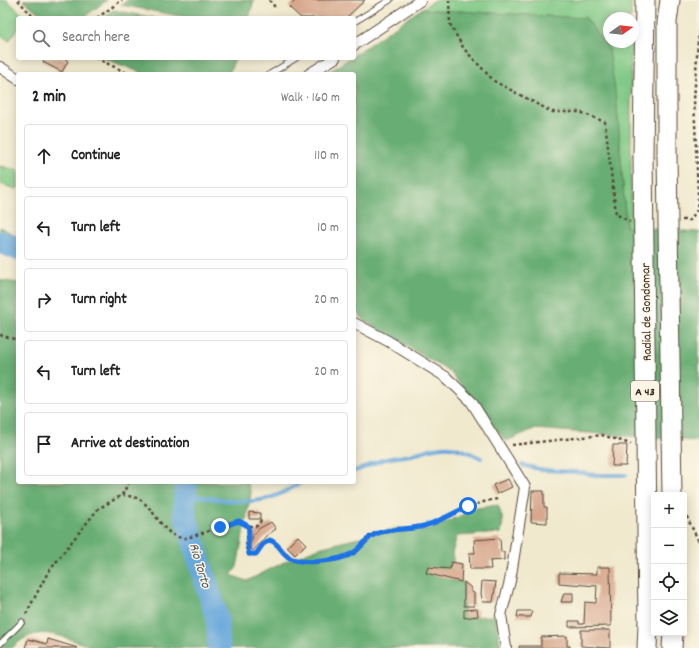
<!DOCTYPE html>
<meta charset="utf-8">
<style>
:root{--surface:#fff;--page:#f2f2f2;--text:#222;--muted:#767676;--line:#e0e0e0}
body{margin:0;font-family:Dekko,sans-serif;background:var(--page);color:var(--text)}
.controls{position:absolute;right:12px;bottom:12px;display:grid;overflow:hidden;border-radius:4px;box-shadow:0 2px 10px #0003}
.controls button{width:36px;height:36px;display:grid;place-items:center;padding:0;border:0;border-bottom:1px solid var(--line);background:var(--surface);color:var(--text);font:20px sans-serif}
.compass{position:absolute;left:603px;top:12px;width:36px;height:36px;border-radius:50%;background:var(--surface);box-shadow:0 2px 10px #0003;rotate:75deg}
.stop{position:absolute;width:12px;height:12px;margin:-9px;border:3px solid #1a73e8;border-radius:50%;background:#fff}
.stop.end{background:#1a73e8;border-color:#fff;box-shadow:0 1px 4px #0008}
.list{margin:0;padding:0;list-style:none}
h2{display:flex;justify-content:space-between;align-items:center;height:52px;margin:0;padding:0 16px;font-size:17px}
h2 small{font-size:13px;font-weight:400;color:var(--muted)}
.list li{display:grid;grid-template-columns:26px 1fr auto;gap:12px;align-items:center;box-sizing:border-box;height:64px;margin:0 8px 8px;padding:0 8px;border:1px solid var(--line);border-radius:4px}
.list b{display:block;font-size:15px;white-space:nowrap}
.list em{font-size:13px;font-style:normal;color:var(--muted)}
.icon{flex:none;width:22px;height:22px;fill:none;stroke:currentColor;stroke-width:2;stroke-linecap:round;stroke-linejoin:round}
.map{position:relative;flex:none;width:699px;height:648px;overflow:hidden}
.search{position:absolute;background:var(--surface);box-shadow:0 2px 10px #0003;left:16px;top:16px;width:340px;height:44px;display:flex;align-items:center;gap:10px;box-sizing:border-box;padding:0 14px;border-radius:4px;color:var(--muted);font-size:15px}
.panel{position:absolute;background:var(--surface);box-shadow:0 2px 10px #0003;left:16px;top:72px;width:340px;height:412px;border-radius:4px}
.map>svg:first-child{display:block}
</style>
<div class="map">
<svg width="699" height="648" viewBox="0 0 699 648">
<rect width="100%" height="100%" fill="#fcf5e5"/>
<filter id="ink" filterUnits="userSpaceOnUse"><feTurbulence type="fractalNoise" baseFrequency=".025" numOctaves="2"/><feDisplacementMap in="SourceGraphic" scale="8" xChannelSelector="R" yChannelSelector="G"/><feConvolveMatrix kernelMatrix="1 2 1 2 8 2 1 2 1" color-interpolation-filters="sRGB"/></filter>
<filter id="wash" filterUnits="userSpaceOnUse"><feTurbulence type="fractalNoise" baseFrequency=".012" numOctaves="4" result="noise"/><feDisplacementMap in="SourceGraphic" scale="16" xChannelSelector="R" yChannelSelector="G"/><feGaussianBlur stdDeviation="0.9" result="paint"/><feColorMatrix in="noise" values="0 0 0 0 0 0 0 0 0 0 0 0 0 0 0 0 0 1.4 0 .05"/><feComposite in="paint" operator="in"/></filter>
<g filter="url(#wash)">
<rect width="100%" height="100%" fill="#f0e9ce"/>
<!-- green -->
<g fill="#80c986" stroke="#5e7a52">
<polygon points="0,0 7,0 26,18 18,18 18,28 9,41 0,34"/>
<polygon points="435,0 631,0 631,18 609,18 609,42 631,42 631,228 626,227 617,105 421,9"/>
<polygon points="0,166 18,170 18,188 15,189 0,184"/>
</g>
<!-- forest -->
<g fill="#68ad73" stroke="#526c48">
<polygon points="23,0 107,0 83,18 45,18"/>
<polygon points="128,0 254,0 249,18 190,18 121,5"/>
<polygon points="421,9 586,18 609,49 617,105 626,227 699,232 699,449 698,441 534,429 506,441 450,372 365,321 354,309 354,74 326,74 350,58 354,58 354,55"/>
<polygon points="113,10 154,18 104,18"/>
<polygon points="103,58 235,58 229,74 145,74"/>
<polygon points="0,227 18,237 18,260 0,252"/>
<path d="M0,280L18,283V482H247L251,493L237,567L231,575L247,581L286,561L319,548L397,528L424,530L436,527L477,508L498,505L503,520L501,533L457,536L452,553L457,581L464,582V617L495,616L501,648H90V646C60,637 38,622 12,648H0Z"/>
</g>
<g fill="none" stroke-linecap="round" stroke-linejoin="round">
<!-- stream -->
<g stroke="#67a8db" stroke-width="4">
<polyline points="522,465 543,470 575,472 595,475 626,475"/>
<path d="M354,471C365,469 373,462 383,460C391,457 401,457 410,455C443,445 449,442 481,458"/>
<path d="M185,494C211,498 242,506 269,498C280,495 292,488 302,482"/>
</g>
<!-- river -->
<g stroke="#67a8db" stroke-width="23">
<polyline points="0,242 18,249"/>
<polyline points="186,482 184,511 217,618 219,648"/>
</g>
</g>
<g id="blocks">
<!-- building -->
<g fill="#d7a78d">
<polygon points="296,0 365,0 346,18 301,18 289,7"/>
<polygon points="45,58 63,58 68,61 62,72 43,62"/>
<polygon points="613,445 627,445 626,466 612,466"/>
<polygon points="508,479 512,487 497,494 493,485"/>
<polygon points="532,491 544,491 544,507 547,507 547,523 531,522"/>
<polygon points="249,512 260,513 260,519 249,519"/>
<polygon points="271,522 276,529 266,536 253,551 248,547 253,537 252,536 260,528"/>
<polygon points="298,536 306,544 295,555 287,547"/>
<polygon points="500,538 501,552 504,552 504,560 490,561 491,569 470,569 469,553 475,553 474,540"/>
<polygon points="451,562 462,564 461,582 426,573 428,567 450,569"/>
<polygon points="597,567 610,567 611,626 569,627 569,621 579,621 579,624 584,624 585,602 596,603 597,586 559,583 559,573 597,574"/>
<polygon points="482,581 496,582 493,602 483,602 481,594"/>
<polygon points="464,582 471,588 471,592 474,593 474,606 464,606"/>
<polygon points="564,593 573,593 573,602 561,602"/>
<polygon points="477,609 478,616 464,618 464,610"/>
<polygon points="518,611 532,611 531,617 517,617"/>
<polygon points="581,630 610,630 610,648 581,646"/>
<polygon points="567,636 567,646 570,646 570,648 519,648 519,646 541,646 541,637"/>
<polygon points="28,639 47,644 48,639 78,648 25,648"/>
</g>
</g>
</g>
<g filter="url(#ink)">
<use href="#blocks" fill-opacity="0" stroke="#564738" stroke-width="1"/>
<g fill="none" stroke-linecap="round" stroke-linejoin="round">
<!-- lane casing -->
<g stroke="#564738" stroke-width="7">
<g id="lane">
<polyline points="354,22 390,0"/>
<polyline points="270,74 296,58"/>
<polyline points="0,644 22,622"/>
</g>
</g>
<!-- street casing -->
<g stroke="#564738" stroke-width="12">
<g id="street">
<polyline points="354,45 421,0"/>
<polyline points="0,67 18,79"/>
<polyline points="309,74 335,58"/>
<polyline points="354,323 388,341 446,377 471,401 525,487 510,581 501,615 506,648"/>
</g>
</g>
<!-- highway casing -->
<g stroke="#564738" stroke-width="21">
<g id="highway">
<polyline points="667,155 667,22 670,0"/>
<polyline points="643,156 645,0"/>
<polyline points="647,648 648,625"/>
<polyline points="672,648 673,633"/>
</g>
</g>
<!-- path -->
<g stroke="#564738" stroke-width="2.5" stroke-dasharray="3 3" stroke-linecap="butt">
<polyline points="18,0 34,18"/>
<polyline points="269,0 275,7"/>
<polyline points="449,0 450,24 464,49 494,81 552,112 580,112 605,122 616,214 630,222"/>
<polyline points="97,18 122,0"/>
<polyline points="96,58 129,74"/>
<polyline points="682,220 690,220 697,210 698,195 694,100 699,26"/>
<polyline points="0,335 18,340"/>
<polyline points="512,445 602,435 631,444"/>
<polyline points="122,495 129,482"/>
<polyline points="684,511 699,542"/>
<polyline points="249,526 257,526 262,519"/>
<path d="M26,614L47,574L73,540L98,509L122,495C128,496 139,497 143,502C159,515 164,539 187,538L239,521L249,528L246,547L249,555L256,554L263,544L270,540C280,544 282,554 290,558C305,566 345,561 358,550C363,545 366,537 372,535C388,528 407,530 423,526C450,519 468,503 498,499"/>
</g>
<!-- lane -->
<use href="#lane" stroke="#fff" stroke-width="5"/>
<!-- street -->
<use href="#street" stroke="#fff" stroke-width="10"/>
<!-- highway -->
<use href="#highway" stroke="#fff" stroke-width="19"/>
<!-- highway-bridge casing -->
<g stroke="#564738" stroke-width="21" stroke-linecap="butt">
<g id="highway-bridge">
<polyline points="667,155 672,495"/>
<polyline points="643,156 648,625"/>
</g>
</g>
<!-- highway-bridge -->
<use href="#highway-bridge" stroke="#fff" stroke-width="19"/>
</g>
</g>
<g fill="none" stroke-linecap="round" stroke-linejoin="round" filter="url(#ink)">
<!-- route -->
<path stroke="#1a73e8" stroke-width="5" d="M220,527L239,521L248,526C251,536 246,544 249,554H256L263,544L270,540C280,544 282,554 290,558C304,565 340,561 353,553C363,547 367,536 378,533C393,528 409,530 424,526C439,522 454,513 468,506"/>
</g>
<g text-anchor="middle" stroke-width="3" stroke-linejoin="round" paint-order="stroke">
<!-- shield labels -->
<rect fill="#fcf5e5" stroke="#75675a" stroke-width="1" x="631" y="381" width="28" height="20" rx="3"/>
<g font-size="12" font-weight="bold" fill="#3b2a1e">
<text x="645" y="395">A 43</text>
</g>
<!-- street labels -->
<g font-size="13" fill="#3b2a1e" stroke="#fcf5e5">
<text transform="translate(645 312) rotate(-91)" y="5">Radial de Gondomar</text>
</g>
<!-- water labels -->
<g font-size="14" font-style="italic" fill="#4a5660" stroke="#fcf5e5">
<text transform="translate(201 565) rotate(73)" y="5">Rio Torto</text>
</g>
</g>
</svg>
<div class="controls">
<button>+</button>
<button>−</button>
<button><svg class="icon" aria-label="locate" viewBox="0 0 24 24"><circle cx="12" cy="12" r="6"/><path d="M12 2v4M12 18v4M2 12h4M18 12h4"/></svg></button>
<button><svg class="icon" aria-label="layers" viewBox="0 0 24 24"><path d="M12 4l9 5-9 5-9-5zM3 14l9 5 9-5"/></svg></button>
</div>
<svg class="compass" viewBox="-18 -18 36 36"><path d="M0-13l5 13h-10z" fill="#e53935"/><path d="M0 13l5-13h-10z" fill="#767676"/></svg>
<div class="stop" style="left:468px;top:506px"></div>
<div class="stop end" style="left:220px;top:527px"></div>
<div class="search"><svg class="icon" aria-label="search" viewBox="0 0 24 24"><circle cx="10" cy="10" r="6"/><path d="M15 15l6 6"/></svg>Search here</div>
<section class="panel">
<h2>2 min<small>Walk · 160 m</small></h2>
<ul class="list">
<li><svg class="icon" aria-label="ahead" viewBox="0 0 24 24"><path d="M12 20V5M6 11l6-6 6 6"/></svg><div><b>Continue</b></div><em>110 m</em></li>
<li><svg class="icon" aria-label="left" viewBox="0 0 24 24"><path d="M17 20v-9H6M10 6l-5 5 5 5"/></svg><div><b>Turn left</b></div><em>10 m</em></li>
<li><svg class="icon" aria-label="right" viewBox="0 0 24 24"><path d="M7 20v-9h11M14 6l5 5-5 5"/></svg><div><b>Turn right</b></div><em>20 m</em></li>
<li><svg class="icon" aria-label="left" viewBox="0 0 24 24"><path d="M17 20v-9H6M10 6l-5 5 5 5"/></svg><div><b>Turn left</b></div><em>20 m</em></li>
<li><svg class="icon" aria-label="arrive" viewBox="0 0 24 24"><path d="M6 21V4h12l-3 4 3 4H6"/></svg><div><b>Arrive at destination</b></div></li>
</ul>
</section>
</div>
